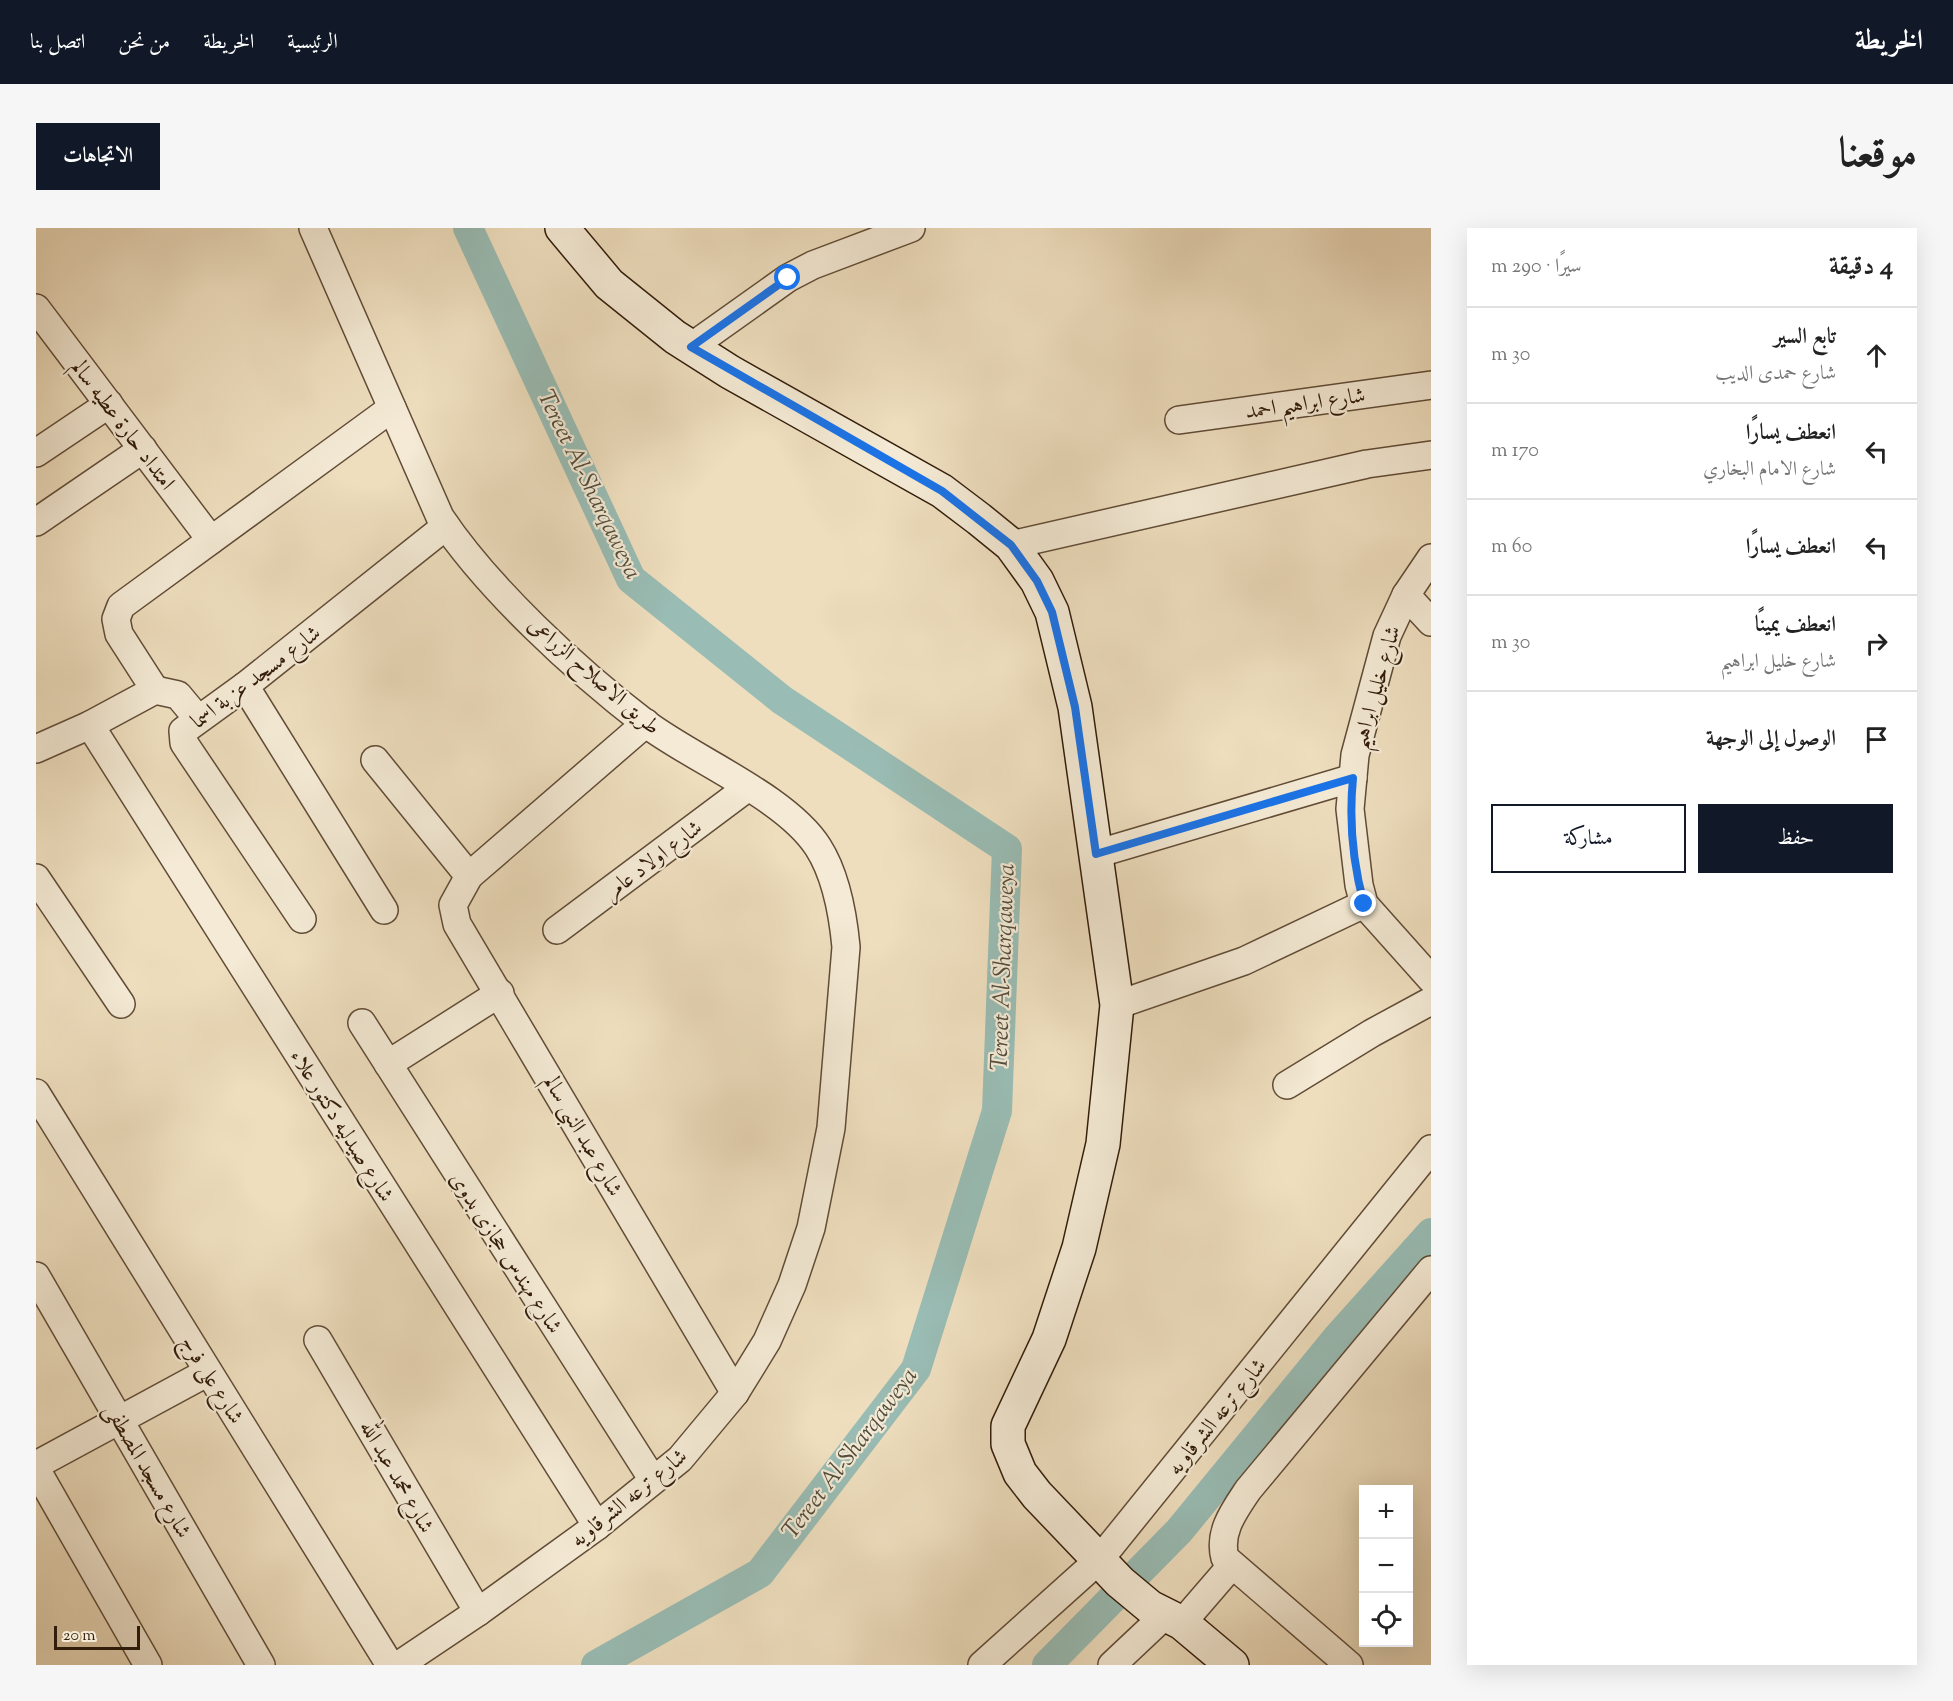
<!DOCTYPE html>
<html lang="ar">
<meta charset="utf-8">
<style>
:root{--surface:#fff;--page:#f6f6f6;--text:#222;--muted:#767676;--line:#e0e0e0;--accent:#111827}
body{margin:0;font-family:"Sorts Mill Goudy",Amiri,serif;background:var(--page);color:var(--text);direction:rtl}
.controls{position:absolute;right:18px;bottom:18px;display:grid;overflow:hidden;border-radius:0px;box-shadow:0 6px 24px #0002}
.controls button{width:54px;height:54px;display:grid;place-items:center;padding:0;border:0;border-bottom:2px solid var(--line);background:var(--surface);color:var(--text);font:30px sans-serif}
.scale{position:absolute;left:18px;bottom:15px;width:86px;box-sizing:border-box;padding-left:6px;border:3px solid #321c0a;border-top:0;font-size:16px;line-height:21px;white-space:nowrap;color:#321c0a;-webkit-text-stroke:4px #f4ead5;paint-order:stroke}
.stop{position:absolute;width:18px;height:18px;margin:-14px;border:4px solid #1a73e8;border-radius:50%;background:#fff}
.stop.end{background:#1a73e8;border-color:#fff;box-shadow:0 2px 6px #0008}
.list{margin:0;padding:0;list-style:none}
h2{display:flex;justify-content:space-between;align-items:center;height:78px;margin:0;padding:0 24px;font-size:26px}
h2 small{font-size:20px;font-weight:400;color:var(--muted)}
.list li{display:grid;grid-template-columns:39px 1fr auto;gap:18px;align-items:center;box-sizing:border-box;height:96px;padding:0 24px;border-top:2px solid var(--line)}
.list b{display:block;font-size:22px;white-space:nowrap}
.list p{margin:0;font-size:20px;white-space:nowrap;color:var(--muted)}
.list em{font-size:20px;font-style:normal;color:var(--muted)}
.actions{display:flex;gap:12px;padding:18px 24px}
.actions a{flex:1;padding:14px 0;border:2px solid var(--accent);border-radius:0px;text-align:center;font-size:21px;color:var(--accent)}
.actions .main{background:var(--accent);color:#fff}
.icon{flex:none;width:33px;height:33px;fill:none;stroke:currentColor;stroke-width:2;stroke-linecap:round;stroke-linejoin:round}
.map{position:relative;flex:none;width:1395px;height:1437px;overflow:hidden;direction:ltr;border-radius:0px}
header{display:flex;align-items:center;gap:36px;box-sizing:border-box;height:84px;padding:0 30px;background:var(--accent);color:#fff}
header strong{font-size:28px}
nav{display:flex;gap:33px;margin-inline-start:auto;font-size:21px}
.intro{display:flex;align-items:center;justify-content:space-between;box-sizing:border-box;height:144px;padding:0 36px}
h1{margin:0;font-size:42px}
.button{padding:15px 27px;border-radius:0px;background:var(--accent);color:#fff;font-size:21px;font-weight:700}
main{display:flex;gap:36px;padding:0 36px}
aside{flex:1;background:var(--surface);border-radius:0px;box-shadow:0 6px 24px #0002}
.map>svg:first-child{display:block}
</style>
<header>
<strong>الخريطة</strong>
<nav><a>الرئيسية</a><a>الخريطة</a><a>من نحن</a><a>اتصل بنا</a></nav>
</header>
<div class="intro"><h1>موقعنا</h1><a class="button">الاتجاهات</a></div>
<main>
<aside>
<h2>4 دقيقة<small>سيرًا · 290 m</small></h2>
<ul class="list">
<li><svg class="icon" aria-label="ahead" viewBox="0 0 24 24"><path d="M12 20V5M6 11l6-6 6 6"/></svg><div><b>تابع السير</b><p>شارع حمدى الديب</p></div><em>30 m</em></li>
<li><svg class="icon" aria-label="left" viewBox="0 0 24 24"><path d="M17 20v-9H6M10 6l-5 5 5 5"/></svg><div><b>انعطف يسارًا</b><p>شارع الامام البخاري</p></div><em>170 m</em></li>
<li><svg class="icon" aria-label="left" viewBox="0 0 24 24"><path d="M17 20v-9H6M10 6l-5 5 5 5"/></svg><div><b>انعطف يسارًا</b></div><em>60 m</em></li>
<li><svg class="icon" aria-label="right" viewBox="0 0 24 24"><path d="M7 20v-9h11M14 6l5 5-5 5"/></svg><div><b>انعطف يمينًا</b><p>شارع خليل ابراهيم</p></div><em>30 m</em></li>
<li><svg class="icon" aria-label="arrive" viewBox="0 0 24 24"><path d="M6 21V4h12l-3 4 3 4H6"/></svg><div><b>الوصول إلى الوجهة</b></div></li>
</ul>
<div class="actions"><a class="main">حفظ</a><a>مشاركة</a></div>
</aside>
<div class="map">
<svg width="1395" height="1437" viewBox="0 0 1395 1437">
<rect width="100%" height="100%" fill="#eedebe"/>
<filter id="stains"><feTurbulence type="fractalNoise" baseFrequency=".00333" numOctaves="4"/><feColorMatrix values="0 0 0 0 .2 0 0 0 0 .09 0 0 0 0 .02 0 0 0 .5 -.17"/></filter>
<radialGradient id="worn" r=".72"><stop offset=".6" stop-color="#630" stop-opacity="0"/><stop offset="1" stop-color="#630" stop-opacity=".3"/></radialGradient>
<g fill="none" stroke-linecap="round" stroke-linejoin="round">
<!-- canal -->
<g stroke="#99bcb4" stroke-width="30">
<polyline points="432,0 595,351 746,472 971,621 961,883 880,1141 724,1345 560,1437"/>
<polyline points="1011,1437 1143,1303 1301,1110 1395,1005"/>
</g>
<!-- street casing -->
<g stroke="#614c37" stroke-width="30">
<g id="street">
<path d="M277,0L404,289C452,361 540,442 609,495C658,532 750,569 782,619C800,647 807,687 810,719L795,900L775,1000L756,1057L731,1113L699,1165L644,1231L561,1298L442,1384L363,1437"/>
<polyline points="0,80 175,312"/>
<polyline points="655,119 752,50 777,37 875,0"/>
<polyline points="1143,192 1395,157"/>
<polyline points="0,225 73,176"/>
<polyline points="0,294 107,221"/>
<polyline points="975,317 1331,236 1395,227"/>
<polyline points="1395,330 1370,367 1351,408 1319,527 1314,581 1323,657 1328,676 1395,751"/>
<polyline points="1370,367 1395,394"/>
<polyline points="209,458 348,682"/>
<polyline points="119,462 83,406 80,391 85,378 356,180"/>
<polyline points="610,495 433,648 417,677 421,696 699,1165"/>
<polyline points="54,497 561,1298"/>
<polyline points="0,521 54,497 119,462 142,467 162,491"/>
<polyline points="339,532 433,648"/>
<polyline points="1060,626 1317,550"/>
<polyline points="0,650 85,776"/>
<polyline points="266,691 148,515 147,503 209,458 410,298"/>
<polyline points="521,702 711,560"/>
<polyline points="1081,777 1208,733 1328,676"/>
<polyline points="326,795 617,1252"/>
<polyline points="352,836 464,765"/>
<polyline points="1251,857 1336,805 1395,773"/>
<polyline points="0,865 354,1437"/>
<polyline points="0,1048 225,1437"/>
<polyline points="282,1112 442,1384"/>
<polyline points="0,1237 172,1144"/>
<polyline points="0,1241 112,1437"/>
<polyline points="1146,1395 1196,1337"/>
<polyline points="946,1437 1064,1331 1395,921"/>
<polyline points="1076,1437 1128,1388"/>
<path d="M1313,1437L1189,1330C1182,1304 1198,1283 1212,1262L1395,1042"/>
</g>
</g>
<!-- secondary casing -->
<g stroke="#321c0a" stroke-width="36">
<polyline id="secondary" points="526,0 573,56 639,109 694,144 906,263 943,291 975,317 1001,353 1016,384 1039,479 1081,777 1067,916 1043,1020 1013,1111 972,1198 972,1216 984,1245 1001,1267 1084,1354 1114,1379 1146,1395 1196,1437"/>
</g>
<!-- street -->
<use href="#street" stroke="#f4ead5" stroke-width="27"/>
<!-- secondary -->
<use href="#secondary" stroke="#f4ead5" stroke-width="33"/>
</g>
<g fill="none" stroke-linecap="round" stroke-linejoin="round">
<!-- route -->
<path stroke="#1a73e8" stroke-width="8" d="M752,50L655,119L906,263L975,317L1001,353L1016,384L1039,479L1060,626L1317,550C1313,591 1317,636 1328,676"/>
</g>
<g text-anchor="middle" stroke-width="4.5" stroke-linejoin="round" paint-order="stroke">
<!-- street labels -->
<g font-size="22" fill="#321c0a" stroke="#f4ead5">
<text transform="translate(1269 174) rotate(-8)" y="8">شارع ابراهيم احمد</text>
<text transform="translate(88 196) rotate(53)" y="8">امتداد حارة عطيه سالم</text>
<text transform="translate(559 447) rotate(41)" y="8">طريق الاصلاح الزراعى</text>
<text transform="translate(219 448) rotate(-37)" y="8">شارع مسجد عزبة اسما</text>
<text transform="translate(1339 459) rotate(-74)" y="8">شارع خليل ابراهيم</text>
<text transform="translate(616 631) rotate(-37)" y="8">شارع اولاد عامر</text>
<text transform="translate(307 897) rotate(58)" y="8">شارع صيدليه دكتور علاء</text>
<text transform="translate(548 907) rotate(60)" y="8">شارع عبد النبى سالم</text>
<text transform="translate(471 1024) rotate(57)" y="8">شارع مهندس حجازى بدوى</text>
<text transform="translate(177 1151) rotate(58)" y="8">شارع على فرج</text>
<text transform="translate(1180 1188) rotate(-51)" y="8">شارع ترعه الشرقاويه</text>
<text transform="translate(113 1242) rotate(60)" y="8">شارع مسجد المصطفى</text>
<text transform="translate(362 1248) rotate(60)" y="8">شارع محمد عبد الله</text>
<text transform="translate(592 1269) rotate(-39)" y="8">شارع ترعه الشرقاويه</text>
</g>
<!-- water labels -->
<g font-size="24" font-style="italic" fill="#514c3d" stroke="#f4ead5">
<text transform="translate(554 256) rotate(64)" y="8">Tereet Al-Sharqaweya</text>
<text transform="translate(966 739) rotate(-88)" y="8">Tereet Al-Sharqaweya</text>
<text transform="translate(813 1225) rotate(-53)" y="8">Tereet Al-Sharqaweya</text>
</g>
</g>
<rect width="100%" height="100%" filter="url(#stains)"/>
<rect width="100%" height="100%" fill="url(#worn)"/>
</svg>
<div class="controls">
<button>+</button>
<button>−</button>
<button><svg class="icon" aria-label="locate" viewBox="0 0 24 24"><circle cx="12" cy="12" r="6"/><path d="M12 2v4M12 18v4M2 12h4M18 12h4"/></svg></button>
</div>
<div class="scale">20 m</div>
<div class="stop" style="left:752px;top:50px"></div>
<div class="stop end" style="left:1328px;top:676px"></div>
</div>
</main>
